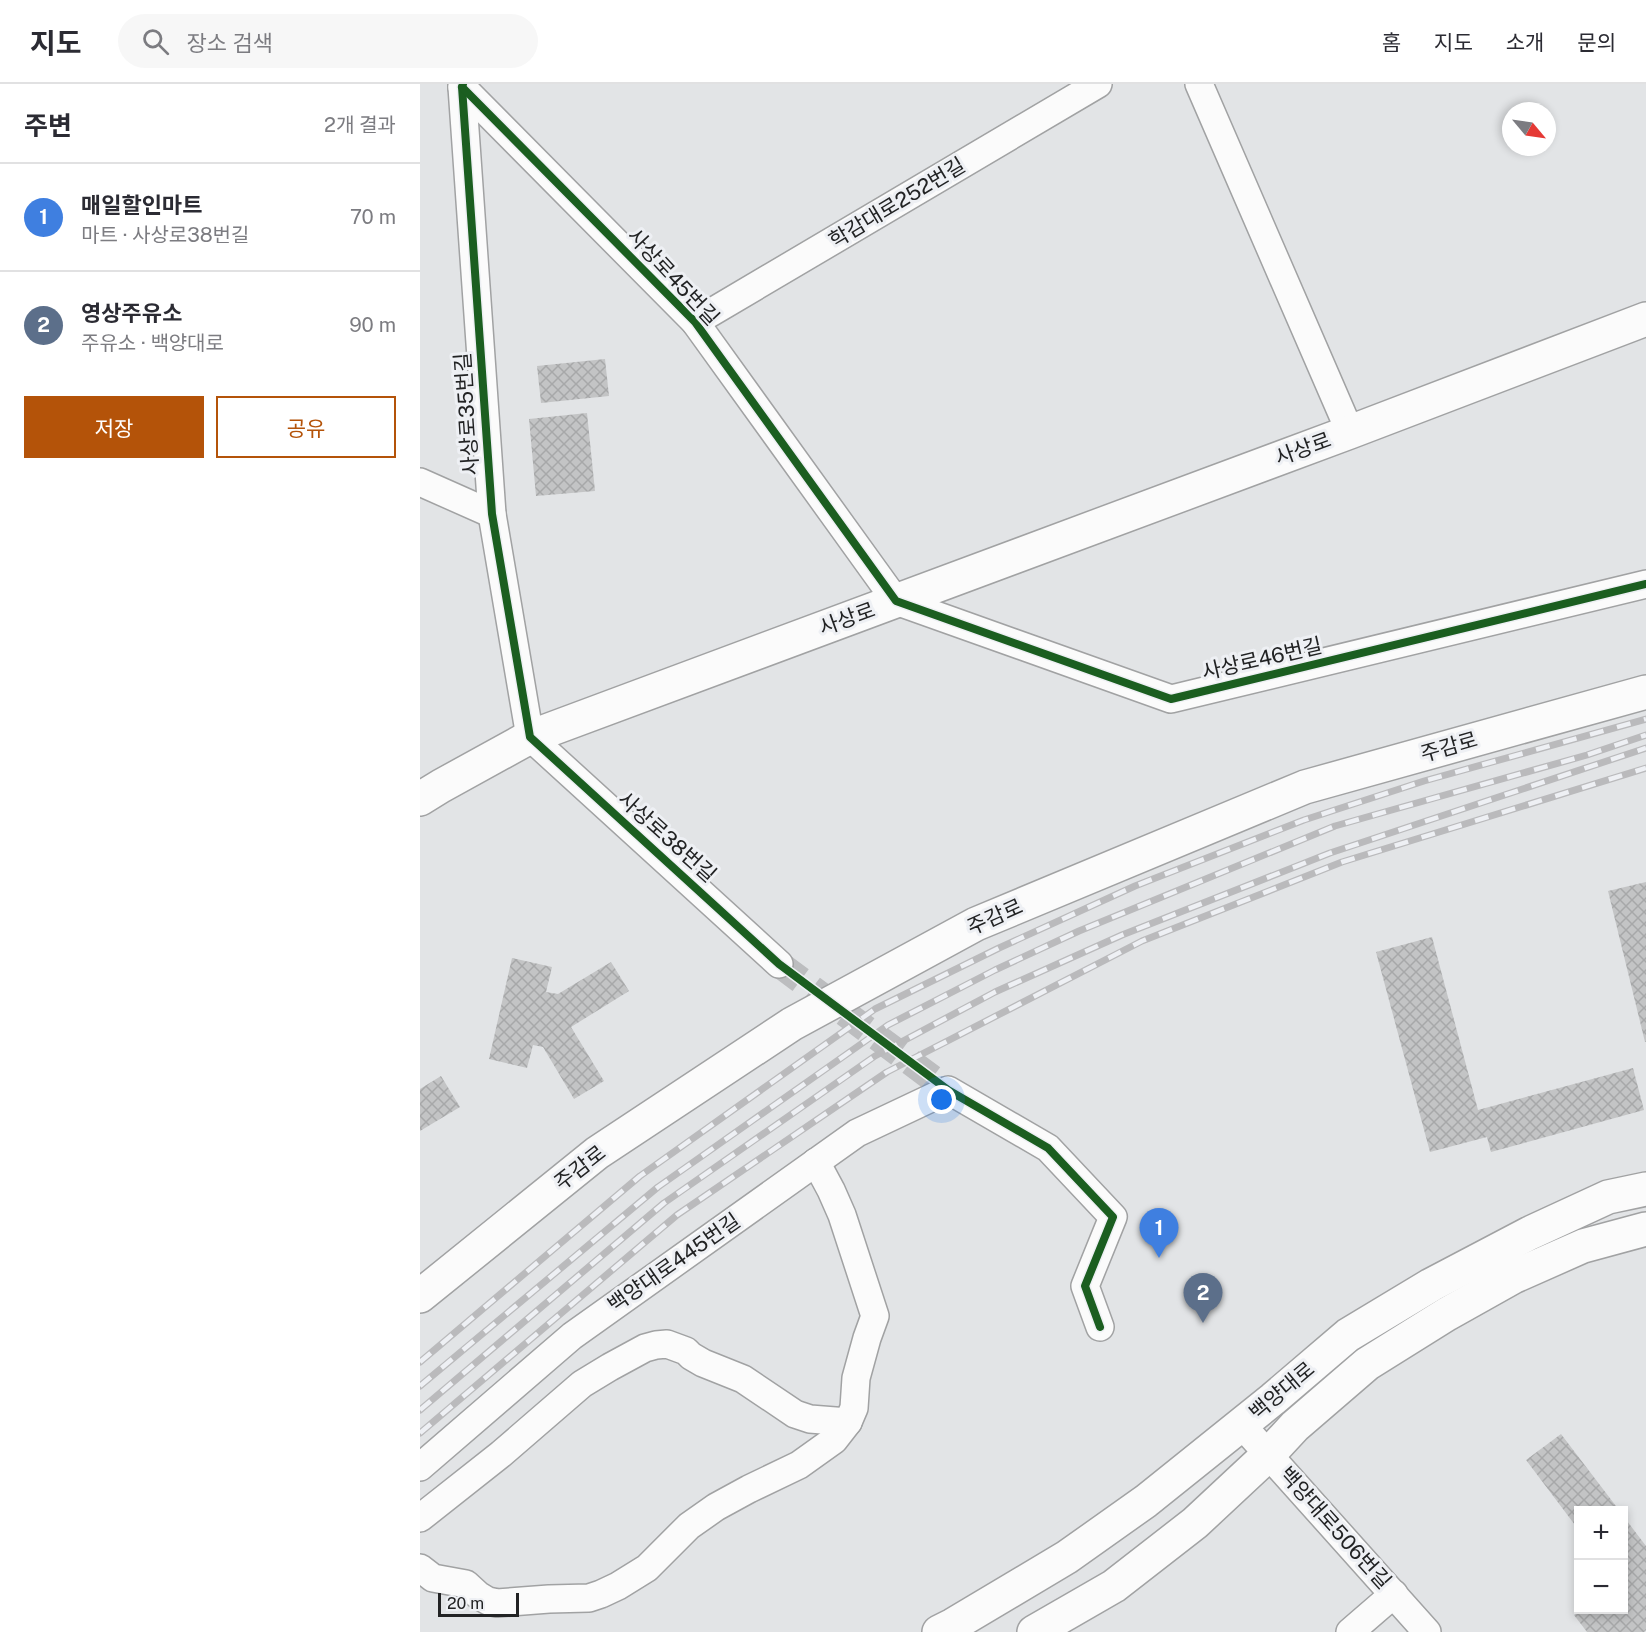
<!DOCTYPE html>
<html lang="ko">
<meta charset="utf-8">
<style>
:root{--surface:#fff;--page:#f7f7f7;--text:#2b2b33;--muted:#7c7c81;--line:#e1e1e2;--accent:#b45309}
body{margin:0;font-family:"Public Sans","Noto Sans KR",sans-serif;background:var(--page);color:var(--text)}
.controls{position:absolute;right:18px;bottom:18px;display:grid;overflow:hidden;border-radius:0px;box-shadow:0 3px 9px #0003}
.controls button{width:54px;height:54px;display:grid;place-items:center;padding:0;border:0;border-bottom:2px solid var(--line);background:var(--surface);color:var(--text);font:30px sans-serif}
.compass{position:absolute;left:1082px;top:18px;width:54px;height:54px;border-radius:50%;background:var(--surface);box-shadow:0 3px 9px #0003;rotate:119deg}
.scale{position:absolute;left:18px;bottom:15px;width:81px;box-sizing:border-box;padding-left:6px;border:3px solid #222324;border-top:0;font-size:16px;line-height:21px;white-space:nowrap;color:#222324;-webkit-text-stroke:4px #eef0f4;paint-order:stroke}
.you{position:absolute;left:522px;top:1016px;width:21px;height:21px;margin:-15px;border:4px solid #fff;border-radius:50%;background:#1a73e8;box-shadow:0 0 0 9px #1a73e833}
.badge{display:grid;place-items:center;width:39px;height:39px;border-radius:50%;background:var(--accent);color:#fff;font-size:20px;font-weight:700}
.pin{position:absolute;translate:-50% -50px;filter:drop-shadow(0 2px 3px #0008)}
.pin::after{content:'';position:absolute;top:32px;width:21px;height:18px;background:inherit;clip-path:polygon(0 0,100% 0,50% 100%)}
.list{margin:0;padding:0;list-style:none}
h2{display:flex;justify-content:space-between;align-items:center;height:78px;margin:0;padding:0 24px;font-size:26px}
h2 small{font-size:20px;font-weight:400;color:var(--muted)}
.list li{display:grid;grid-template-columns:39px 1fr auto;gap:18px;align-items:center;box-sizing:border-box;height:108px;padding:0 24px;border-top:2px solid var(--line)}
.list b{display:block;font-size:22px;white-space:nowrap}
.list p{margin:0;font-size:20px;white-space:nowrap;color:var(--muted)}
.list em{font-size:20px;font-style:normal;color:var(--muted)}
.actions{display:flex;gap:12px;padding:18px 24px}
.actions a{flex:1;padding:14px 0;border:2px solid var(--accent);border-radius:0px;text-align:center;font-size:21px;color:var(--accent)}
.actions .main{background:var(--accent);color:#fff}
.icon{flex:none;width:33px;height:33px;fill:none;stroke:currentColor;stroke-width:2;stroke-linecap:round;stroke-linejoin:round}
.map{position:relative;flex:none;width:1226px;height:1548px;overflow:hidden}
header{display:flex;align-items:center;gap:36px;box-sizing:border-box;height:84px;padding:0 30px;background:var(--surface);border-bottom:2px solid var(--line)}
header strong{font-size:28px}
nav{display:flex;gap:33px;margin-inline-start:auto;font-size:21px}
.search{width:420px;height:54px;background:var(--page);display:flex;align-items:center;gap:15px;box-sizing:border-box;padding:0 21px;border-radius:33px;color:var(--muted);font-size:22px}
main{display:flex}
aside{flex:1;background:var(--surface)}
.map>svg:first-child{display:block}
</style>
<header>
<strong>지도</strong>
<div class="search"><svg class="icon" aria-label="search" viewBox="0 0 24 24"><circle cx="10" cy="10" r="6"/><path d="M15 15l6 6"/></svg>장소 검색</div>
<nav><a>홈</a><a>지도</a><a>소개</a><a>문의</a></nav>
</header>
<main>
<aside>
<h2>주변<small>2개 결과</small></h2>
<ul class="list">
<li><span class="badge" style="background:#3f7fe0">1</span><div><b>매일할인마트</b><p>마트 · 사상로38번길</p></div><em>70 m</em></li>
<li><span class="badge" style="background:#5c6f8a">2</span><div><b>영상주유소</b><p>주유소 · 백양대로</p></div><em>90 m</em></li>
</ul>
<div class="actions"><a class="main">저장</a><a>공유</a></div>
</aside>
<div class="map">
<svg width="1226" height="1548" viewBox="0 0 1226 1548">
<defs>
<pattern id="building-cross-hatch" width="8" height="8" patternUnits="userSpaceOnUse" patternTransform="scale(1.5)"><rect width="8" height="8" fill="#c3c4c5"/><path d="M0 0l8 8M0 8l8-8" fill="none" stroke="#a7a8a9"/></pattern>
</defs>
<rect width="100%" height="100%" fill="#e2e4e6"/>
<!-- building -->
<g fill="url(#building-cross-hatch)">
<polygon points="185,275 189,312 121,319 117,282"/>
<polygon points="167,329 175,407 116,412 109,335"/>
<polygon points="1226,798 1226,958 1225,958 1188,807"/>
<polygon points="1012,853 1058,1026 1213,984 1224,1026 1071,1068 1067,1053 1010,1068 956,868"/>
<polygon points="92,874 132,883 126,908 138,910 191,878 209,907 151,943 184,997 154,1015 123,963 113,961 107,984 69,975"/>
<polygon points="21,992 40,1023 0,1047 0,1005"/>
<polygon points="1141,1350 1199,1426 1158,1426 1158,1445 1106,1376"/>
<polygon points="1204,1433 1226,1462 1226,1546 1224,1548 1167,1548 1154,1531 1162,1526 1204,1526"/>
</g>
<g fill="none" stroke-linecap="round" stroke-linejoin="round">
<!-- minor-tunnel -->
<polyline stroke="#bcbdbf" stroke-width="27" stroke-dasharray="27 14" stroke-linecap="butt" points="359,880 528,1006"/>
<!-- minor casing -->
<g stroke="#a1a2a3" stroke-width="30">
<g id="minor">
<polyline points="43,0 42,3 72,430 110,653 359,880"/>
<polyline points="779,0 930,348"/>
<polyline points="42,3 275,238 476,517 751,615 1226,500"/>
<polyline points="275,238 678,0"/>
<polyline points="0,398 72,430"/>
<polyline points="821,1340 1007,1548"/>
<polyline points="0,1383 152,1252 437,1049 528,1006 628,1064 693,1133 665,1202 680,1243"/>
<polyline points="0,1434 81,1370 162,1300 190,1283 225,1264 236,1261 247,1260 266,1267 271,1272 283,1279 323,1295 375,1330 390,1335 428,1338"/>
<polyline points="0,1484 13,1494 46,1500 58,1511 68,1517 77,1519 129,1515 169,1514 181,1510 198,1502 227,1484 269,1442 296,1423 329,1405 379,1381 414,1356 428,1338 434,1324 436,1294 447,1254 455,1232 422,1131 411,1106 396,1078"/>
<polyline points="930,1548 974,1510"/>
</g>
</g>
<!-- tertiary casing -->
<g stroke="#a1a2a3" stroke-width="36">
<polyline id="tertiary" points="0,1212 177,1069 372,940 556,840 885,703 1226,608"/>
</g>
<!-- secondary casing -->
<g stroke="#a1a2a3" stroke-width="36">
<g id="secondary">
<polyline points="0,715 21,702 110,653 930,348 1226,235"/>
<polyline points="519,1548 533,1541 647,1473 726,1417 853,1315 928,1251 1011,1201 1110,1149 1188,1113 1226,1105"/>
<polyline points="614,1548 694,1502 775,1439 849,1370 875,1342 947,1280 1027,1230 1093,1193 1163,1162 1226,1145"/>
</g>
</g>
<!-- minor -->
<use href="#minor" stroke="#fbfbfb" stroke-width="27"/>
<!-- tertiary -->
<use href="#tertiary" stroke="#fbfbfb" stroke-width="33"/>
<!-- secondary -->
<use href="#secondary" stroke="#fbfbfb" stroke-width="33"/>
<!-- rail casing -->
<g stroke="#bababc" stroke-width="7">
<g id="rail">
<polyline points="0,1278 220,1092 455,925 579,864 715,802 884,736 1004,697 1226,635"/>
<polyline points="0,1302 238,1103 468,941 575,886 659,847 915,742 1167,671 1226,651"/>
<polyline points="0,1326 244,1119 455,972 575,908 702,851 910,769 1226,664"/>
<polyline points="0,1349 257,1131 467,988 722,857 922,778 1226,684"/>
</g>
</g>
<!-- rail -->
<use href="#rail" stroke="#eef0f4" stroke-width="4.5" stroke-dasharray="14" stroke-linecap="butt"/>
<!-- cycleway casing -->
<g stroke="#eef0f4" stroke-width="11">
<g id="cycleway">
<polyline points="43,0 42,3 72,430 110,653 359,880 528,1006 628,1064 693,1133 665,1202 680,1243"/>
<polyline points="42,3 275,238 476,517 751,615 1226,500"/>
</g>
</g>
<!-- cycleway -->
<use href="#cycleway" stroke="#1b5e20" stroke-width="8"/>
</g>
<g text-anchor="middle" stroke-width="6" stroke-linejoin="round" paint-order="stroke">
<!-- street labels -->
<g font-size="21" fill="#222324" stroke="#eef0f4">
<text transform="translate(477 119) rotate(-31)" y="7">학감대로252번길</text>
<text transform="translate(253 193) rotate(47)" y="7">사상로45번길</text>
<text transform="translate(47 330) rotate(-94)" y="7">사상로35번길</text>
<text transform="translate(883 365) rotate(-20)" y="7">사상로</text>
<text transform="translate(427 535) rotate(-20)" y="7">사상로</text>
<text transform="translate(842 575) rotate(-13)" y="7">사상로46번길</text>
<text transform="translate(1029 663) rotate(-16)" y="7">주감로</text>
<text transform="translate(247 753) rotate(42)" y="7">사상로38번길</text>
<text transform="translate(575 833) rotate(-24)" y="7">주감로</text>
<text transform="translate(160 1084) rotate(-38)" y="7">주감로</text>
<text transform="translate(254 1179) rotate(-35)" y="7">백양대로445번길</text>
<text transform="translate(862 1307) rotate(-40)" y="7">백양대로</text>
<text transform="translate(915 1444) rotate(48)" y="7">백양대로506번길</text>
</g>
</g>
</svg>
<div class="controls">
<button>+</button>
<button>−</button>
</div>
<svg class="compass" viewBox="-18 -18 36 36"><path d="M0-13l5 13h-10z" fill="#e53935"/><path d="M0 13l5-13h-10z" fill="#7c7c81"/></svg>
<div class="scale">20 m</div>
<div class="you"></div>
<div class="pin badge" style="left:739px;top:1174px;background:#3f7fe0">1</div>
<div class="pin badge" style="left:783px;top:1239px;background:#5c6f8a">2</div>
</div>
</main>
